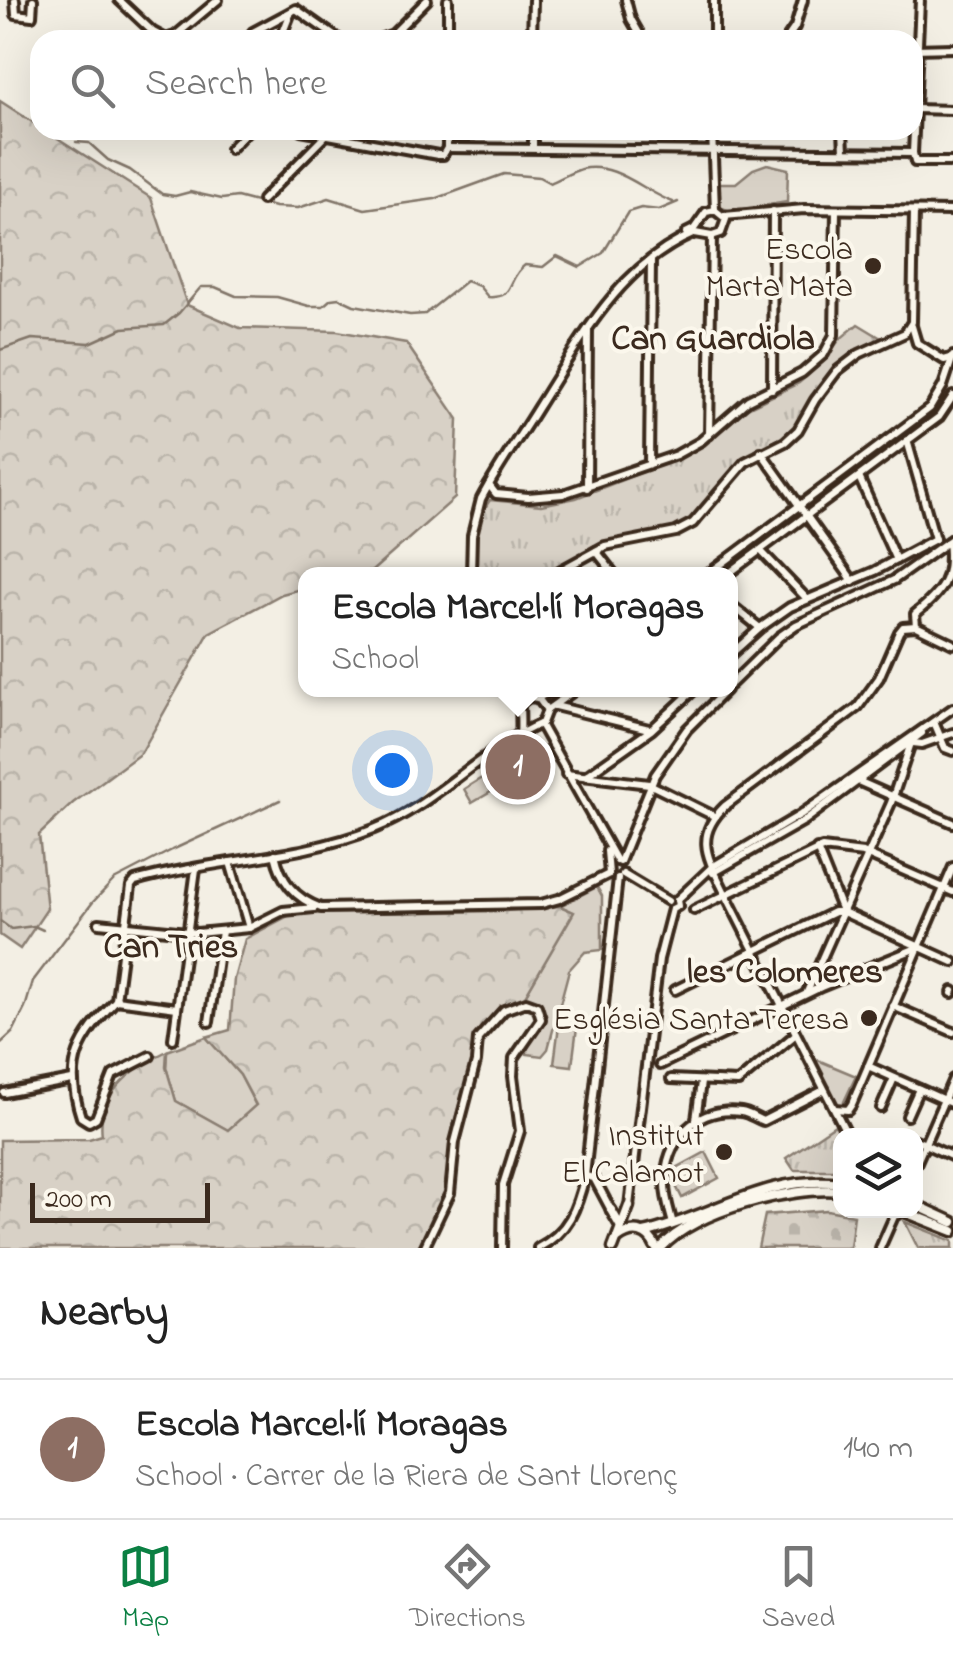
<!DOCTYPE html>
<meta charset="utf-8">
<style>
:root{--surface:#fff;--page:#f6f6f6;--text:#222;--muted:#767676;--line:#e0e0e0;--accent:#0b8043}
body{margin:0;font-family:"Indie Flower",sans-serif;background:var(--page);color:var(--text)}
.controls{position:absolute;right:30px;bottom:30px;display:grid;overflow:hidden;border-radius:20px;box-shadow:0 10px 40px #0002}
.controls button{width:90px;height:90px;display:grid;place-items:center;padding:0;border:0;border-bottom:2px solid var(--line);background:var(--surface);color:var(--text);font:50px sans-serif}
.scale{position:absolute;left:30px;bottom:25px;width:180px;box-sizing:border-box;padding-left:10px;border:5px solid #3b2a1e;border-top:0;font-size:28px;line-height:35px;white-space:nowrap;color:#3b2a1e;-webkit-text-stroke:8px #fbf7ec;paint-order:stroke}
.you{position:absolute;left:392px;top:770px;width:35px;height:35px;margin:-25px;border:8px solid #fff;border-radius:50%;background:#1a73e8;box-shadow:0 0 0 15px #1a73e833}
.badge{display:grid;place-items:center;width:65px;height:65px;border-radius:50%;background:var(--accent);color:#fff;font-size:32px;font-weight:700}
.pin{position:absolute;translate:-50% -50%;border:5px solid #fff;box-shadow:0 2px 10px #0006}
.popup{position:absolute;left:298px;top:567px;width:440px;height:130px;box-sizing:border-box;display:grid;place-content:center;border-radius:20px;background:var(--surface);filter:drop-shadow(0 2px 8px #0005);font-size:32px;white-space:nowrap;color:var(--muted)}
.popup b{font-size:38px;color:var(--text)}
.popup::after{content:'';position:absolute;left:50%;top:100%;margin-left:-20px;border:20px solid transparent;border-top-color:var(--surface)}
.list{margin:0;padding:0;list-style:none}
h2{display:flex;justify-content:space-between;align-items:center;height:130px;margin:0;padding:0 40px;font-size:42px}
h2 small{font-size:32px;font-weight:400;color:var(--muted)}
.list li{display:grid;grid-template-columns:65px 1fr auto;gap:30px;align-items:center;box-sizing:border-box;height:140px;padding:0 40px;border-top:2px solid var(--line)}
.list b{display:block;font-size:38px;white-space:nowrap}
.list p{margin:0;font-size:32px;white-space:nowrap;color:var(--muted)}
.list em{font-size:32px;font-style:normal;color:var(--muted)}
.icon{flex:none;width:55px;height:55px;fill:none;stroke:currentColor;stroke-width:2;stroke-linecap:round;stroke-linejoin:round}
.map{position:relative;flex:none;width:953px;height:1248px;overflow:hidden}
.search{position:absolute;background:var(--surface);box-shadow:0 10px 40px #0002;left:30px;right:30px;top:30px;height:110px;display:flex;align-items:center;gap:25px;box-sizing:border-box;padding:0 35px;border-radius:30px;color:var(--muted);font-size:38px}
.sheet{height:270px;background:var(--surface)}
nav{display:flex;justify-content:space-around;align-items:center;box-sizing:border-box;height:140px;border-top:2px solid var(--line);background:var(--surface);font-size:28px;color:var(--muted)}
nav a{display:grid;justify-items:center;gap:5px}
nav .on{color:var(--accent)}
.map>svg:first-child{display:block}
</style>
<div class="map">
<svg width="953" height="1248" viewBox="0 0 953 1248">
<defs>
<pattern id="forest-crowns" width="20" height="18" patternUnits="userSpaceOnUse" patternTransform="scale(2.5)"><rect width="20" height="18" fill="#d8d1c6"/><path d="M2 6a3 3 0 1 1 6 0M12 15a3 3 0 1 1 6 0" fill="none" stroke="#bab4aa"/></pattern>
<pattern id="cemetery-stones" width="16" height="16" patternUnits="userSpaceOnUse" patternTransform="scale(2.5)"><rect width="16" height="16" fill="#d8d1c6"/><path d="M2 7V4a2 2 0 0 1 4 0v3zM10 15v-3a2 2 0 0 1 4 0v3z" fill="#bab4aa"/></pattern>
<pattern id="park-tufts" width="24" height="20" patternUnits="userSpaceOnUse" patternTransform="scale(2.5)"><rect width="24" height="20" fill="#d8d1c6"/><path d="M3 7l-1-3M5 7V3M7 7l1-3M15 17l-1-3M17 17v-4M19 17l1-3" fill="none" stroke="#bab4aa"/></pattern>
</defs>
<rect width="100%" height="100%" fill="#f3efe4"/>
<filter id="ink" filterUnits="userSpaceOnUse"><feTurbulence type="fractalNoise" baseFrequency=".01" numOctaves="2"/><feDisplacementMap in="SourceGraphic" scale="20" xChannelSelector="R" yChannelSelector="G"/><feConvolveMatrix kernelMatrix="1 2 1 2 8 2 1 2 1" color-interpolation-filters="sRGB"/></filter>
<g filter="url(#ink)">
<!-- green -->
<g fill="#d8d1c6" stroke="#8a7e72" stroke-width="2.5">
<polygon points="767,164 788,169 787,202 730,211 717,206 716,183 736,183 753,169"/>
<polygon points="522,753 532,768 472,803 464,789"/>
<path d="M597,887L602,896V950L585,952L569,970L548,1049L542,1056L527,1054C526,1041 545,1031 546,1015L536,1001L524,998L573,912L560,906Z"/>
<polygon points="559,1025 577,1027 572,1066 554,1064"/>
<polygon points="206,1037 240,1075 256,1106 228,1130 176,1101 166,1067 167,1051"/>
<polygon points="706,1152 719,1178 682,1198 669,1172"/>
</g>
<!-- forest -->
<g fill="url(#forest-crowns)" stroke="#8a7e72" stroke-width="2.5">
<polygon points="0,101 40,127 40,130 45,130 151,198 187,305 240,328 337,331 406,343 458,419 455,498 372,571 358,574 306,574 305,588 282,594 209,633 141,753 73,803 39,835 47,909 20,949 0,935"/>
<path d="M560,906L574,912L524,998L502,1006L481,1027L453,1126L443,1203L421,1248H0V1140L89,1139L102,1135C96,1094 135,1067 167,1051L166,1067L176,1101L228,1130L256,1105L240,1075L206,1037L230,1030L234,979L245,939L292,914L506,911Z"/>
</g>
<!-- cemetery -->
<polygon fill="url(#cemetery-stones)" stroke="#8a7e72" stroke-width="2.5" points="827,1210 854,1215 850,1248 758,1248 765,1215"/>
<!-- park -->
<g fill="url(#park-tufts)" stroke="#8a7e72" stroke-width="2.5">
<path d="M858,324L886,341L865,349L841,363L819,388L790,433L746,457L693,520L680,529L603,544L562,563L547,574H476C470,553 477,518 490,500L541,505L576,498L689,454L716,435L733,415L799,383L823,362L840,339Z"/>
<polygon points="813,1058 856,1076 842,1106 835,1103"/>
<polygon points="835,1125 841,1135 840,1170 794,1170 786,1158"/>
<polygon points="905,1222 953,1241 953,1248 918,1248"/>
</g>
<g fill="none" stroke-linecap="round" stroke-linejoin="round">
<!-- stream -->
<g stroke="#817468" stroke-width="2.5">
<path d="M76,142L89,143L108,160L130,170L162,194L175,196L190,192L222,199L237,197L275,207L298,208L329,198L365,209L435,199L504,174L539,177L550,183C560,179 571,172 581,169C616,161 644,192 673,202"/>
<path d="M0,350L32,339L90,343L123,328L164,325L179,313L201,287H215L236,296L277,297L309,306H323L331,299L339,298L354,305L410,315L425,314L466,281L479,286L488,297C516,299 506,279 525,265L543,267L557,256L580,267L603,253L628,212L641,208L659,210L678,202"/>
<polyline points="0,921 11,929 34,926 43,930"/>
<polyline points="0,1044 13,1032 25,1008 33,981 93,902 114,880 172,850 280,800"/>
</g>
<!-- street casing -->
<g stroke="#3b2a1e" stroke-width="14">
<g id="street">
<polyline points="15,0 16,14 32,16 33,0"/>
<polyline points="119,0 153,32 166,39 175,36 218,0"/>
<polyline points="626,0 631,19 643,40"/>
<polyline points="247,40 253,32 296,9 340,40"/>
<polyline points="280,40 291,12"/>
<polyline points="377,40 393,34 427,0"/>
<polyline points="448,40 448,0"/>
<polyline points="532,40 533,0"/>
<polyline points="714,40 714,0"/>
<polyline points="786,40 795,27 803,0"/>
<polyline points="914,49 953,48"/>
<polyline points="914,109 953,110"/>
<polyline points="301,130 438,155 443,155 447,148"/>
<polyline points="533,130 533,148"/>
<polyline points="712,130 715,210"/>
<polyline points="843,130 844,151"/>
<polyline points="447,148 913,153 915,162 953,162"/>
<polyline points="447,148 447,130"/>
<polyline points="230,149 248,130"/>
<polyline points="913,153 920,0"/>
<polyline points="262,200 325,136"/>
<polyline points="724,216 804,209 953,211"/>
<polyline points="686,233 694,229 706,212 715,210"/>
<polyline points="912,326 917,343 944,360 951,358"/>
<polyline points="772,389 773,211"/>
<polyline points="709,435 712,236"/>
<polyline points="907,440 935,539"/>
<polyline points="761,452 853,581"/>
<polyline points="649,464 651,260"/>
<polyline points="859,477 896,560"/>
<polyline points="489,485 496,494 528,497 563,494 676,455 701,441 748,400 802,373 824,354 834,335 836,210"/>
<polyline points="587,488 588,329"/>
<polyline points="596,551 614,574"/>
<polyline points="761,551 807,599"/>
<path d="M471,574L472,535L481,499C498,467 519,438 538,407C580,341 619,265 695,233L712,236L721,233L726,219L715,210"/>
<polyline points="554,574 605,546 676,532 693,523 745,462 785,442 798,430 815,400 837,371 859,354 905,333 912,322 914,211"/>
<polyline points="708,574 930,408 943,386 953,356"/>
<polyline points="728,574 939,417 953,396"/>
<polyline points="730,604 760,628"/>
<path d="M916,626L915,614C941,593 953,579 948,542"/>
<polyline points="916,626 953,644"/>
<polyline points="730,655 760,628 790,607 875,571 935,539"/>
<polyline points="730,685 779,637 796,625 894,580 953,538"/>
<path d="M519,690C520,694 521,729 520,732"/>
<polyline points="676,690 688,695"/>
<polyline points="538,698 553,690"/>
<polyline points="522,702 529,697 538,698 547,710"/>
<polyline points="555,706 649,729"/>
<polyline points="934,722 945,748 953,751"/>
<polyline points="540,724 617,861"/>
<polyline points="913,743 922,744 953,733"/>
<polyline points="566,774 649,784 714,816"/>
<polyline points="586,776 651,730 694,690"/>
<polyline points="858,781 953,823"/>
<polyline points="817,849 842,911"/>
<polyline points="607,851 609,874"/>
<path d="M275,854C281,881 294,898 321,908L541,904L559,899L609,874"/>
<polyline points="230,862 249,928"/>
<polyline points="620,862 655,775 687,729 726,690"/>
<polyline points="713,873 804,821 922,733"/>
<polyline points="623,874 668,901"/>
<polyline points="694,910 822,848 863,853 953,892"/>
<polyline points="843,912 953,962"/>
<polyline points="99,923 197,933 249,928 283,911 314,908"/>
<polyline points="675,990 834,912 841,912"/>
<polyline points="807,992 891,803 911,743"/>
<polyline points="952,993 953,991"/>
<path d="M116,1000L131,886L135,881C213,859 299,859 374,829C437,804 481,749 542,723L547,710L575,690"/>
<path d="M116,1000C79,1039 63,1063 81,1117L89,1122L96,1118L113,1075L150,1056"/>
<polyline points="116,1000 177,1008"/>
<polyline points="893,1006 953,1032"/>
<polyline points="209,1022 222,931"/>
<polyline points="173,1039 196,869"/>
<polyline points="660,1065 821,987 919,947"/>
<polyline points="868,1066 953,1104"/>
<polyline points="671,1079 738,1082 796,1034"/>
<polyline points="4,1093 72,1080"/>
<polyline points="881,1108 894,1078"/>
<polyline points="835,1109 848,1110 852,1104 953,867"/>
<polyline points="907,1116 919,1089"/>
<polyline points="696,1120 701,1082"/>
<path d="M848,1136L726,895C709,859 692,838 725,806L858,707L879,678L899,632L903,627L916,626"/>
<polyline points="888,1136 903,1136"/>
<polyline points="916,1140 953,1157"/>
<polyline points="916,1164 953,1079"/>
<polyline points="585,1176 594,1178 611,1210"/>
<polyline points="629,1206 659,959 672,909 678,906 677,900 712,867 800,815 953,708"/>
<path d="M673,1224C670,1212 665,1198 665,1185C665,1140 696,1106 741,1112C749,1113 755,1118 763,1121L824,1090"/>
<polyline points="424,1248 450,1193 455,1142 476,1062 478,1039 504,1010 526,1002 537,1006 541,1019 514,1058 513,1076 520,1131 503,1185 502,1248"/>
<path d="M538,1248C569,1232 577,1208 585,1176L618,878"/>
<polyline points="880,1248 895,1214"/>
</g>
</g>
<!-- secondary casing -->
<g stroke="#3b2a1e" stroke-width="15">
<g id="secondary">
<polyline points="916,1205 953,1222"/>
<polyline points="611,1210 621,1227"/>
<polyline points="890,1210 897,1214 906,1210"/>
<polyline points="905,1212 953,1231"/>
<path d="M644,1233C710,1217 769,1174 840,1183"/>
<path d="M618,1238C633,1227 649,1230 656,1248"/>
<polyline points="613,1248 629,1206"/>
<path d="M661,1248C694,1210 792,1186 840,1191"/>
</g>
</g>
<!-- street -->
<use href="#street" stroke="#fbf7ec" stroke-width="6"/>
<!-- secondary -->
<use href="#secondary" stroke="#fbf7ec" stroke-width="8"/>
</g>
</g>
<!-- markers -->
<g fill="#3b2a1e" stroke="#fbf7ec" stroke-width="4">
<circle cx="873" cy="266" r="10"/>
<circle cx="869" cy="1018" r="10"/>
<circle cx="724" cy="1152" r="10"/>
</g>
<g text-anchor="middle" stroke-width="8" stroke-linejoin="round" paint-order="stroke">
<!-- poi labels -->
<g font-size="32" fill="#3b2a1e" stroke="#fbf7ec" text-anchor="end">
<text x="853" y="259">Escola<tspan x="853" dy="37">Marta Mata</tspan></text>
<text x="849" y="1029">Església Santa Teresa</text>
<text x="704" y="1145">Institut<tspan x="704" dy="37">El Calamot</tspan></text>
</g>
<!-- neighbourhood labels -->
<g font-size="35" font-weight="bold" fill="#3b2a1e" stroke="#fbf7ec">
<text x="713" y="349">Can Guardiola</text>
<text x="171" y="957">Can Tries</text>
<text x="785" y="982">les Colomeres</text>
</g>
</g>
</svg>
<div class="controls">
<button><svg class="icon" aria-label="layers" viewBox="0 0 24 24"><path d="M12 4l9 5-9 5-9-5zM3 14l9 5 9-5"/></svg></button>
</div>
<div class="scale">200 m</div>
<div class="you"></div>
<div class="pin badge" style="left:518px;top:767px;background:#8d6e63">1</div>
<div class="popup"><b>Escola Marcel·lí Moragas</b>School</div>
<div class="search"><svg class="icon" aria-label="search" viewBox="0 0 24 24"><circle cx="10" cy="10" r="6"/><path d="M15 15l6 6"/></svg>Search here</div>
</div>
<section class="sheet">
<h2>Nearby<small></small></h2>
<ul class="list">
<li><span class="badge" style="background:#8d6e63">1</span><div><b>Escola Marcel·lí Moragas</b><p>School · Carrer de la Riera de Sant Llorenç</p></div><em>140 m</em></li>
</ul>
</section>
<nav>
<a class="on"><svg class="icon" aria-label="map" viewBox="0 0 24 24"><path d="M3 6l6-2 6 2 6-2v14l-6 2-6-2-6 2zM9 4v14M15 6v14"/></svg>Map</a>
<a><svg class="icon" aria-label="directions" viewBox="0 0 24 24"><path d="M12 3l9 9-9 9-9-9zM9 14v-3h6M13 9l2 2-2 2"/></svg>Directions</a>
<a><svg class="icon" aria-label="saved" viewBox="0 0 24 24"><path d="M7 4h10v16l-5-4-5 4z"/></svg>Saved</a>
</nav>
